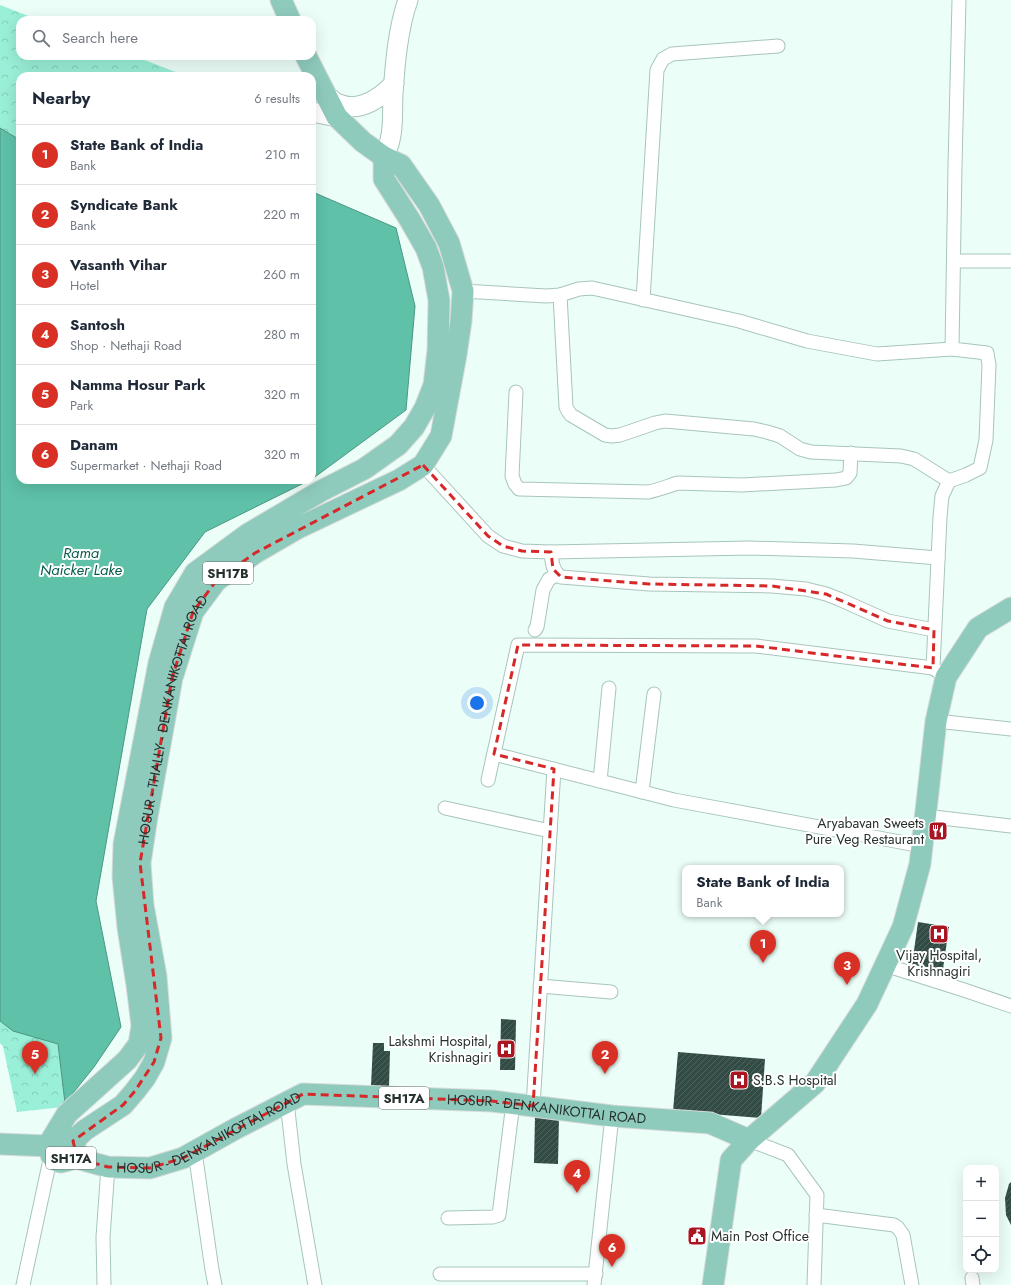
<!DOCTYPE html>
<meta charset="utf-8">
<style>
:root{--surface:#fff;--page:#f2f2f3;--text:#1f2937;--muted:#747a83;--line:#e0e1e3;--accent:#d93025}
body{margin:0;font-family:Jost,sans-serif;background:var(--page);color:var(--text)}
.controls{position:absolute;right:12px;bottom:12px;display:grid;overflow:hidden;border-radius:8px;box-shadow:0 4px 16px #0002}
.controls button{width:36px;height:36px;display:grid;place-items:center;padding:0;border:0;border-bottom:1px solid var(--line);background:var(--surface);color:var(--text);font:20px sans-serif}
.you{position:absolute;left:477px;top:703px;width:14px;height:14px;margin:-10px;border:3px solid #fff;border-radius:50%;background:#1a73e8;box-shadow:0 0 0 6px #1a73e833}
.badge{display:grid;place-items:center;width:26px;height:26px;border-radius:50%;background:var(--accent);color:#fff;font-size:13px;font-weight:700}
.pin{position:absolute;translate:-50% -33px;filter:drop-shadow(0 1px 2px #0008)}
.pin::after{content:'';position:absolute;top:21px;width:14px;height:12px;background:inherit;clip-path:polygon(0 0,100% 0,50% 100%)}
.popup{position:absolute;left:682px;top:865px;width:162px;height:52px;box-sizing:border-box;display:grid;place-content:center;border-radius:8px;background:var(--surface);filter:drop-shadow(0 1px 3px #0005);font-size:13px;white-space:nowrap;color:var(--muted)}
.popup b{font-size:15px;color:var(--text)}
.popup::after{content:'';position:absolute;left:50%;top:100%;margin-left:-8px;border:8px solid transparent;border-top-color:var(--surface)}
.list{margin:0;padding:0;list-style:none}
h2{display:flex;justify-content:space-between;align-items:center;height:52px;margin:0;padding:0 16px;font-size:17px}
h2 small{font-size:13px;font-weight:400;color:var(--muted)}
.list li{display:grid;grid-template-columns:26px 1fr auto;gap:12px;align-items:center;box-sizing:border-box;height:60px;padding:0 16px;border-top:1px solid var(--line)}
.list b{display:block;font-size:15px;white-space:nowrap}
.list p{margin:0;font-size:13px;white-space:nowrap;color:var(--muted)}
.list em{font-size:13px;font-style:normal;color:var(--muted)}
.icon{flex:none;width:22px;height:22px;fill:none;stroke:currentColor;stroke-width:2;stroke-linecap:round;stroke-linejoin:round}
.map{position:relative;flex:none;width:1011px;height:1285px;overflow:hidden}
.search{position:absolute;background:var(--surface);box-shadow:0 4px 16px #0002;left:16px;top:16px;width:300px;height:44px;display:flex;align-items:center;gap:10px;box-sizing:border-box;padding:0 14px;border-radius:12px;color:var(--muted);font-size:15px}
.panel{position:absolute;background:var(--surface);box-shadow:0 4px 16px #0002;left:16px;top:72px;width:300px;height:412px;border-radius:12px}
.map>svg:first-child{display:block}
</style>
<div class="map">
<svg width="1011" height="1285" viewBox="0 0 1011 1285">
<defs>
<pattern id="forest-crowns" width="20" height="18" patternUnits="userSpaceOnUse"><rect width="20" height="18" fill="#99efd7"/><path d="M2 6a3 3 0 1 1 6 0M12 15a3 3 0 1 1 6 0" fill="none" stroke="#84cdb9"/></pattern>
<pattern id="building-hatch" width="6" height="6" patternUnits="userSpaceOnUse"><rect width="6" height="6" fill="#324c45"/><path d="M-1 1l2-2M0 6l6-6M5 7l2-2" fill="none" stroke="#4e635e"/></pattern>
</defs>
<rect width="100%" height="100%" fill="#ecfef8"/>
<!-- forest -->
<g fill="url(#forest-crowns)">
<polygon points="0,5 39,20 20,20 20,56 134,56 186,76 20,76 20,140 0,128"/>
<polygon points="0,1021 13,1031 58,1043 65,1103 63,1107 17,1112 3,1046 0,1043"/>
</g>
<!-- water -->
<g fill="#5ec1a8" stroke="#4d9683">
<polygon points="0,128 20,140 20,480 310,480 205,532 147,609 96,901 121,1027 94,1067 65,1103 58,1044 13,1031 0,1021"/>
<polygon points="312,193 315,193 396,228 415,306 406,410 312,479"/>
</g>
<!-- building -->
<g fill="url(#building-hatch)">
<polygon points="918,922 949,927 943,969 912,965"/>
<polygon points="501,1019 516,1020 515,1070 500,1070"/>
<polygon points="373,1043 384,1043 384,1051 390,1051 389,1087 371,1086"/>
<polygon points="678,1052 765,1059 761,1118 673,1111"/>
<polygon points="535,1116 559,1117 558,1164 534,1163"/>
<polygon points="1011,1182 1011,1225 1006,1215 1005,1198 1009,1184"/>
</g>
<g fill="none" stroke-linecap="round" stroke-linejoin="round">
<!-- street casing -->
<g stroke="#a7c5bc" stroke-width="15">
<g id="street">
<polyline points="954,261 1011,261"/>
<polyline points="463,291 546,296 560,295 579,289 592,288 739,321 807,341 877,354 952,349"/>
<polyline points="560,295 566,407 568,411 571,415 605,435 612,436 620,435 655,423 665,421 754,429 767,432 780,436 800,449 811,452 901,456 914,459 949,481"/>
<polyline points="643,300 657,70 663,59 672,54 778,46"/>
<path d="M516,392L512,476L515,484L519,489L648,492C659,490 668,486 678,483L742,485L836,480L846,478L850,473L851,453"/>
<polyline points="423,465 488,536 503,546 522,551 551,552 750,548 853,551 938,558"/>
<path d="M551,552C552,561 552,571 561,577L649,584L772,586L806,589L826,594L839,599L888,621L934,630"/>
<polyline points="535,630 537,627 543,590 549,579 557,575"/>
<polyline points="946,677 933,668 940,517 942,496 949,481 966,475 980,468 986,440 989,365 987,353 952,349 955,166 959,0"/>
<polyline points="936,721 1011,729"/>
<polyline points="494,754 674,800 922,846"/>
<polyline points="488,780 518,645 756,646 933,668"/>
<polyline points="600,781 609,688"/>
<polyline points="642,792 654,694"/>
<polyline points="445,808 550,831"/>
<polyline points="925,816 1011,826"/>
<polyline points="885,965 964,990 1011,1006"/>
<polyline points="540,986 611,992"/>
<polyline points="287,1102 294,1164 314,1280 315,1285"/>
<polyline points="533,1106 554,769"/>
<polyline points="749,1140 788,1155 817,1195 814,1285"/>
<polyline points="195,1152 212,1270 215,1285"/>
<polyline points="816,1215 894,1225 898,1228 903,1235 912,1285"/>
<polyline points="448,1218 493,1217 499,1215 513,1103"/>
<polyline points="440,1274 596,1274"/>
<polyline points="972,1278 973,1285"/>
<polyline points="23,1285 51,1155"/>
<polyline points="104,1285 103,1237 108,1167"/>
<polyline points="594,1285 612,1116"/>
</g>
</g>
<!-- secondary casing -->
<g stroke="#a7c5bc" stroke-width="21">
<g id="secondary">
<path d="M326,95C330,98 335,103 339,104C360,113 380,98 394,84"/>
<polyline points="312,112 337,117"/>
<path d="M384,157C386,151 389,146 390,140C394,125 392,109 393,94C395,64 398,28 408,0"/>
</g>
</g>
<!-- primary casing -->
<g stroke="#d8dad9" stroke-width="23">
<g id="primary">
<polyline points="281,0 290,20"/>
<polyline points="53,1139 57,1136 66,1136 73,1141 75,1145 74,1153 69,1160 61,1162 57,1161 51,1155 49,1146 50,1142 67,1114 127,1060 139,1044 142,1026 137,985 128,928 123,877 124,844 159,663 175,607 195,573 248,534 321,491 364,469 398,445 414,427 425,408 434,385 438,350 439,300 433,267 426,248 410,220 384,179 384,157"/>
<path id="s1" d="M73,1141L85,1130L123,1105L135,1091L145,1078L154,1062L161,1038L156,976L143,905L140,863L147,817L172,678L193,612L216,581L255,553L298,528L399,480L423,465L441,436L456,355L461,321L463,291L449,243L429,205L401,165L384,157L363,142L337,117L306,56"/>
<polyline points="0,1144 49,1146"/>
<path id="s2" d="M72,1157L108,1167L150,1168L183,1158L235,1129L303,1094L492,1101L612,1116L710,1123L749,1140"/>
<polyline points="713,1285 731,1160 749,1140 815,1083 867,1004 903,927 920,864 936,721 946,677 978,628 1011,608"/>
</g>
</g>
<!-- street -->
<use href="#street" stroke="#fff" stroke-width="13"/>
<!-- secondary -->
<use href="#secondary" stroke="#fff" stroke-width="19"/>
<!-- primary -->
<use href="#primary" stroke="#8fcbbd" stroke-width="21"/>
</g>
<!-- marked area -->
<path fill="none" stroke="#d62828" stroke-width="3" stroke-dasharray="8 5" stroke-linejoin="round" d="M423,465L488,536L503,546L522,551L551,552L553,569L561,577L649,584L772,586L826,594L888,621L934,630L933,668L756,646L518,645L494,754L554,769L533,1106L492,1101L303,1094L183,1158L150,1168L108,1167L72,1157L75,1149L73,1141L123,1105L135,1091L154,1062L161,1038L140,863L172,678L193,612L216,581L255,553Z"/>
<!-- icons -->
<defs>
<g id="restaurant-square" transform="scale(1)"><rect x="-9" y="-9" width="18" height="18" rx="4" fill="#aa1522" stroke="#fff"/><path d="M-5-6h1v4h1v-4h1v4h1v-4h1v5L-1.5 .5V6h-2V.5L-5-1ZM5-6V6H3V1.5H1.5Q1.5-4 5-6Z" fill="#fff"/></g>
<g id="hospital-square" transform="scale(1)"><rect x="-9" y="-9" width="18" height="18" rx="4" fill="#aa1522" stroke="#fff"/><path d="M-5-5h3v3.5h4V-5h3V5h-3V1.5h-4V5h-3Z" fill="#fff"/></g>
<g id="civic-square" transform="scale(1)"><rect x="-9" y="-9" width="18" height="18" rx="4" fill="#aa1522" stroke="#fff"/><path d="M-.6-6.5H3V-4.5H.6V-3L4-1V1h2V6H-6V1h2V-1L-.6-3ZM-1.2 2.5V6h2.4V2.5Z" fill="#fff"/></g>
</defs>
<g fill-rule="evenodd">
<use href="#restaurant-square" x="938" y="831"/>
<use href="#hospital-square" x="939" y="934"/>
<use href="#hospital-square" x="506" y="1049"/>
<use href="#hospital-square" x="739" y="1080"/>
<use href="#civic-square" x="697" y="1236"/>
</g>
<g text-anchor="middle" stroke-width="4" stroke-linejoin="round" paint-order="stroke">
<!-- shield labels -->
<g fill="#fff" stroke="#666f6d" stroke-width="1">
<rect x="203" y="562" width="50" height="22" rx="3"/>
<rect x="379" y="1087" width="50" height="22" rx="3"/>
<rect x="46" y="1147" width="50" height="22" rx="3"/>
</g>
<g font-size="13" font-weight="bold" fill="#25312e">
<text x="228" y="578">SH17B</text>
<text x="404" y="1103">SH17A</text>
<text x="71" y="1163">SH17A</text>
</g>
<!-- street labels -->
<g font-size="14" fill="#25312e" stroke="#fff">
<text dy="5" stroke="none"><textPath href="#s1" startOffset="464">HOSUR - THALLY - DENKANIKOTTAI ROAD</textPath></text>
<text dy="5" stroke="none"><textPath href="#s2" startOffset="494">HOSUR - DENKANIKOTTAI ROAD</textPath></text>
<text dy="5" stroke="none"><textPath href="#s2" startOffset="146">HOSUR - DENKANIKOTTAI ROAD</textPath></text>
</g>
<!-- poi labels -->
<g font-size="14" fill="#25312e" stroke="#fff" text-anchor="end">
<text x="924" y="828">Aryabavan Sweets<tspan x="924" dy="16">Pure Veg Restaurant</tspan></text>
<text x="939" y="960" text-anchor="middle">Vijay Hospital,<tspan x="939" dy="16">Krishnagiri</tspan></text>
<text x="492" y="1046">Lakshmi Hospital,<tspan x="492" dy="16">Krishnagiri</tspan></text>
<text x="753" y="1085" text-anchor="start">S.B.S Hospital</text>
<text x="711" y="1241" text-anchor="start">Main Post Office</text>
</g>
<!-- water labels -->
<g font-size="15" font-style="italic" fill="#085d4d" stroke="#fff">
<text x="81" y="558">Rama<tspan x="81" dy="17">Naicker Lake</tspan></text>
</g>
</g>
</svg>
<div class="controls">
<button>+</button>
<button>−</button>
<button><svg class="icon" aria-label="locate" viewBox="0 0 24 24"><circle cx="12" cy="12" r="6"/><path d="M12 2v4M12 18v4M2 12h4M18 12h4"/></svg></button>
</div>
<div class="you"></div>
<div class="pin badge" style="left:763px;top:963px">1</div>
<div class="popup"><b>State Bank of India</b>Bank</div>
<div class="pin badge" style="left:605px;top:1074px">2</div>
<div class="pin badge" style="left:847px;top:985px">3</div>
<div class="pin badge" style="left:577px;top:1193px">4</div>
<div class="pin badge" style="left:35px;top:1074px">5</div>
<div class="pin badge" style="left:612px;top:1267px">6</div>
<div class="search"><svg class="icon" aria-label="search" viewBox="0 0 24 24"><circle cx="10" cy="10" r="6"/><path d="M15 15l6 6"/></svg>Search here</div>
<section class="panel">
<h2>Nearby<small>6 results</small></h2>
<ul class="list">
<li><span class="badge">1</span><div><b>State Bank of India</b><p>Bank</p></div><em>210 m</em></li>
<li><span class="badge">2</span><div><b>Syndicate Bank</b><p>Bank</p></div><em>220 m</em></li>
<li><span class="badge">3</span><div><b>Vasanth Vihar</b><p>Hotel</p></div><em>260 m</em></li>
<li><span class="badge">4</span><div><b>Santosh</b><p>Shop · Nethaji Road</p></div><em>280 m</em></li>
<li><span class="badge">5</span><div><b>Namma Hosur Park</b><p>Park</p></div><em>320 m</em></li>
<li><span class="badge">6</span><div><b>Danam</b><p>Supermarket · Nethaji Road</p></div><em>320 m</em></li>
</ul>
</section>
</div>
